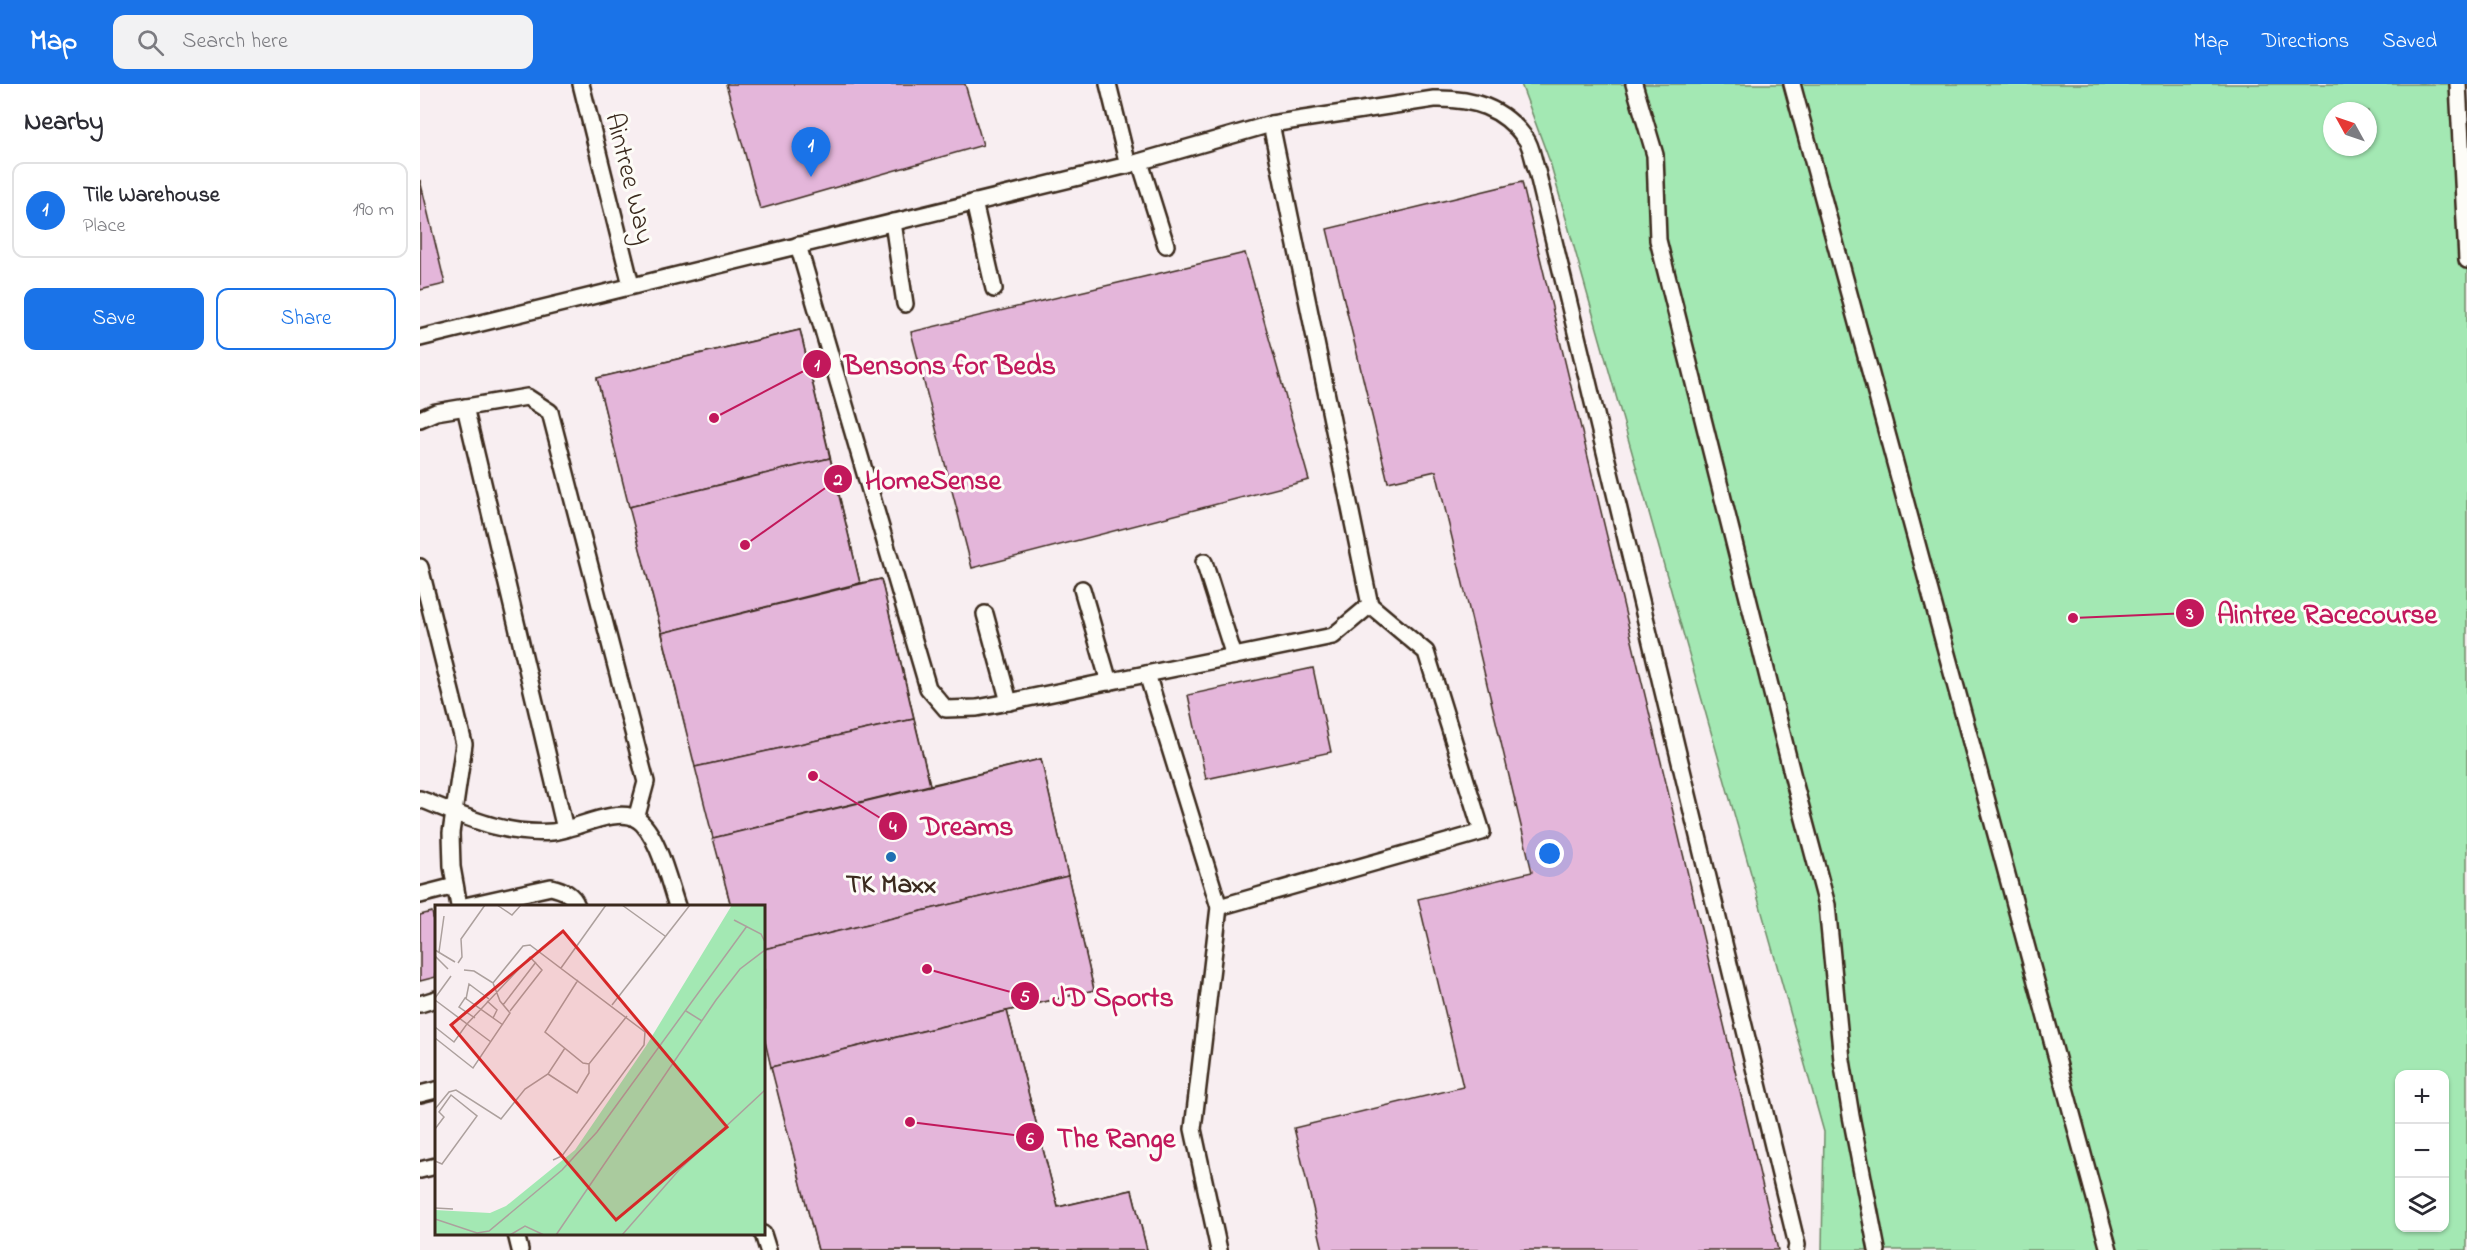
<!DOCTYPE html>
<meta charset="utf-8">
<style>
:root{--surface:#fff;--page:#f2f2f3;--text:#2b2b33;--muted:#7c7c81;--line:#e1e1e2;--accent:#1a73e8}
body{margin:0;font-family:"Indie Flower",sans-serif;background:var(--page);color:var(--text)}
.controls{position:absolute;right:18px;bottom:18px;display:grid;overflow:hidden;border-radius:12px;box-shadow:0 2px 4px #0004}
.controls button{width:54px;height:54px;display:grid;place-items:center;padding:0;border:0;border-bottom:2px solid var(--line);background:var(--surface);color:var(--text);font:30px sans-serif}
.compass{position:absolute;left:1903px;top:18px;width:54px;height:54px;border-radius:50%;background:var(--surface);box-shadow:0 2px 4px #0004;rotate:310deg}
.you{position:absolute;left:1130px;top:770px;width:21px;height:21px;margin:-15px;border:4px solid #fff;border-radius:50%;background:#1a73e8;box-shadow:0 0 0 9px #1a73e833}
.badge{display:grid;place-items:center;width:39px;height:39px;border-radius:50%;background:var(--accent);color:#fff;font-size:20px;font-weight:700}
.pin{position:absolute;translate:-50% -50px;filter:drop-shadow(0 2px 3px #0008)}
.pin::after{content:'';position:absolute;top:32px;width:21px;height:18px;background:inherit;clip-path:polygon(0 0,100% 0,50% 100%)}
.list{margin:0;padding:0;list-style:none}
h2{display:flex;justify-content:space-between;align-items:center;height:78px;margin:0;padding:0 24px;font-size:26px}
h2 small{font-size:20px;font-weight:400;color:var(--muted)}
.list li{display:grid;grid-template-columns:39px 1fr auto;gap:18px;align-items:center;box-sizing:border-box;height:96px;margin:0 12px 12px;padding:0 12px;border:2px solid var(--line);border-radius:12px}
.list b{display:block;font-size:22px;white-space:nowrap}
.list p{margin:0;font-size:20px;white-space:nowrap;color:var(--muted)}
.list em{font-size:20px;font-style:normal;color:var(--muted)}
.actions{display:flex;gap:12px;padding:18px 24px}
.actions a{flex:1;padding:14px 0;border:2px solid var(--accent);border-radius:12px;text-align:center;font-size:21px;color:var(--accent)}
.actions .main{background:var(--accent);color:#fff}
.icon{flex:none;width:33px;height:33px;fill:none;stroke:currentColor;stroke-width:2;stroke-linecap:round;stroke-linejoin:round}
.map{position:relative;flex:none;width:2047px;height:1166px;overflow:hidden}
header{display:flex;align-items:center;gap:36px;box-sizing:border-box;height:84px;padding:0 30px;background:var(--accent);color:#fff}
header strong{font-size:28px}
nav{display:flex;gap:33px;margin-inline-start:auto;font-size:21px}
.search{width:420px;height:54px;background:var(--page);display:flex;align-items:center;gap:15px;box-sizing:border-box;padding:0 21px;border-radius:12px;color:var(--muted);font-size:22px}
main{display:flex}
aside{flex:1;background:var(--surface)}
.map>svg:first-child{display:block}
</style>
<header>
<strong>Map</strong>
<div class="search"><svg class="icon" aria-label="search" viewBox="0 0 24 24"><circle cx="10" cy="10" r="6"/><path d="M15 15l6 6"/></svg>Search here</div>
<nav><a>Map</a><a>Directions</a><a>Saved</a></nav>
</header>
<main>
<aside>
<h2>Nearby<small></small></h2>
<ul class="list">
<li><span class="badge">1</span><div><b>Tile Warehouse</b><p>Place</p></div><em>190 m</em></li>
</ul>
<div class="actions"><a class="main">Save</a><a>Share</a></div>
</aside>
<div class="map">
<svg width="2047" height="1166" viewBox="0 0 2047 1166">
<rect width="100%" height="100%" fill="#f8eef1"/>
<filter id="ink" filterUnits="userSpaceOnUse"><feTurbulence type="fractalNoise" baseFrequency=".0167" numOctaves="2"/><feDisplacementMap in="SourceGraphic" scale="12" xChannelSelector="R" yChannelSelector="G"/><feConvolveMatrix kernelMatrix="1 2 1 2 8 2 1 2 1" color-interpolation-filters="sRGB"/></filter>
<g filter="url(#ink)">
<!-- green -->
<path fill="#a3e8b3" stroke="#6f8968" stroke-width="1.5" fill-rule="evenodd" d="M1101,0H2047V1166H1402L1404,1048L1130,78ZM1912,27H1948V63H1912ZM1980,990H2024V1144H1980Z"/>
<!-- building -->
<g fill="#e4b6da" stroke="#3b2a1e" stroke-width="1.5">
<polygon points="306,0 545,0 563,61 340,125"/>
<polygon points="0,96 25,200 0,206"/>
<polygon points="1102,98 1358,1166 903,1166 874,1044 1043,1003 998,815 1112,788 1016,387 968,398 907,145"/>
<polygon points="825,169 889,396 552,484 491,248"/>
<polygon points="380,246 440,499 461,495 510,701 621,675 674,906 587,927 638,1123 712,1106 727,1166 398,1166 344,953 344,822 311,822 177,294"/>
<polygon points="380,246 410,374 209,423 177,294"/>
<polygon points="410,374 440,499 242,549 209,423"/>
<polygon points="461,495 494,635 275,683 242,549"/>
<polygon points="893,584 911,668 786,695 768,611"/>
<polygon points="494,635 510,701 293,754 275,683"/>
<polygon points="621,675 648,792 344,865 344,822 311,822 293,754"/>
<polygon points="648,792 674,906 351,983 344,953 344,865"/>
<polygon points="12,828 16,848 16,893 0,897 0,831"/>
<polygon points="587,927 638,1123 712,1106 727,1166 398,1166 351,983"/>
</g>
<g fill="none" stroke-linecap="round" stroke-linejoin="round">
<!-- lane casing -->
<g stroke="#3b2a1e" stroke-width="20">
<g id="lane">
<polyline points="161,0 211,201"/>
<polyline points="688,0 708,81"/>
<polyline points="1214,0 1235,71 1238,156 1375,701 1407,821 1422,976 1431,1032 1457,1166"/>
<polyline points="1372,0 1689,1166"/>
<polyline points="2038,0 2047,176"/>
<polyline points="720,78 746,161"/>
<polyline points="554,118 574,205"/>
<polyline points="473,138 485,220"/>
<polyline points="378,161 508,604 526,625 557,624 589,618 913,552 950,521 851,40"/>
<path d="M0,254L708,81L851,40L1014,15C1052,14 1083,23 1106,55C1112,63 1113,77 1117,87L1377,1161L1376,1166"/>
<polyline points="45,323 145,745"/>
<polyline points="0,335 16,328 107,313 130,328 226,698 216,735"/>
<polyline points="784,478 814,572"/>
<polyline points="0,483 44,660 31,749 32,783 39,822"/>
<polyline points="662,505 689,598"/>
<polyline points="565,530 589,618"/>
<polyline points="727,590 799,823 773,1045 799,1166"/>
<path d="M0,715C44,732 84,752 132,748C154,746 198,722 217,735C238,749 249,799 257,822"/>
<polyline points="0,811 35,802"/>
<path d="M45,822L131,803C143,806 153,810 157,822"/>
<polyline points="799,823 1062,748 1006,568 950,521"/>
<polyline points="0,920 16,915"/>
<polyline points="0,1010 16,1006"/>
<polyline points="0,1086 16,1082"/>
<polyline points="96,1150 100,1166"/>
<polyline points="343,1150 348,1166"/>
</g>
</g>
<!-- lane -->
<use href="#lane" stroke="#fdfcf7" stroke-width="15"/>
</g>
</g>
<!-- markers -->
<circle fill="#1f6fb2" stroke="#fdfcf7" stroke-width="2" cx="471" cy="773" r="6"/>
<g text-anchor="middle" stroke-width="6" stroke-linejoin="round" paint-order="stroke">
<!-- street labels -->
<g font-size="27" fill="#3b2a1e" stroke="#fdfcf7">
<text transform="translate(211 94) rotate(76)" y="9">Aintree Way</text>
</g>
<!-- poi labels -->
<g font-size="27" font-weight="bold" fill="#3b2a1e" stroke="#fdfcf7">
<text x="471" y="808">TK Maxx</text>
</g>
</g>
<!-- overview -->
<g transform="translate(15 821)">
<rect width="330" height="330" fill="#f8eef1"/>
<path d="M297,0H330V330H0V305L55,308L71,301L140,245L211,141Z" fill="#a3e8b3"/>
<path fill="none" stroke="#aca09d" stroke-width="1.5" d="M62,0L77,10L86,0M187,0L230,31M299,15L326,29L330,37M0,45L20,57M4,47L9,11M0,51L13,64M23,58L27,52L26,34L50,0M126,63L171,0M29,65L39,66L58,78L88,41L95,40L210,127L209,140L127,251L118,255M143,75L110,127L148,158L154,159L192,111M0,93L16,71M31,94L34,79L54,94M0,95L32,119L19,137L0,122M52,96L62,105L58,113M68,100L101,57M177,100L255,0M251,106L267,116M40,113L24,102L30,93L68,120M0,133L38,163L75,108L65,96L58,78M56,137L32,119L95,52L107,65L75,106M113,169L142,188L154,168V159M0,204L14,187L21,185L66,214L90,184L113,169L130,143M0,224L9,212L4,207L16,190L42,211L7,259L0,256M0,303L18,304M0,314L42,328L54,326L127,265L162,227L312,21M75,330L90,321L109,330M121,330L281,95L305,64L330,45M187,330L244,265L330,185"/>
<path fill="#d62828" fill-opacity="0.15" stroke="#d62828" stroke-width="3" d="M128,26L292,222L181,315L16,120Z"/>
<rect width="330" height="330" fill="none" stroke="#3b2a1e" stroke-width="3"/>
</g>
<!-- callouts -->
<path fill="none" stroke="#c2185b" stroke-width="2" d="M294 334L397 280M325 461L418 395M1653 534L1770 529M393 692L473 742M507 885L605 912M490 1038L610 1053"/>
<g fill="#c2185b" stroke="#fdfcf7" stroke-width="2">
<circle cx="294" cy="334" r="6"/>
<circle cx="325" cy="461" r="6"/>
<circle cx="1653" cy="534" r="6"/>
<circle cx="393" cy="692" r="6"/>
<circle cx="507" cy="885" r="6"/>
<circle cx="490" cy="1038" r="6"/>
<circle cx="397" cy="280" r="15"/>
<circle cx="418" cy="395" r="15"/>
<circle cx="1770" cy="529" r="15"/>
<circle cx="473" cy="742" r="15"/>
<circle cx="605" cy="912" r="15"/>
<circle cx="610" cy="1053" r="15"/>
</g>
<g font-size="18" text-anchor="middle" font-weight="bold" fill="#fff">
<text x="397" y="286">1</text>
<text x="418" y="401">2</text>
<text x="1770" y="535">3</text>
<text x="473" y="748">4</text>
<text x="605" y="918">5</text>
<text x="610" y="1060">6</text>
</g>
<g font-size="28" text-anchor="middle" font-weight="bold" fill="#c2185b" stroke="#fdfcf7" stroke-width="6" stroke-linejoin="round" paint-order="stroke">
<text x="530" y="290">Bensons for Beds</text>
<text x="513" y="405">HomeSense</text>
<text x="1907" y="539">Aintree Racecourse</text>
<text x="547" y="751">Dreams</text>
<text x="693" y="922">JD Sports</text>
<text x="696" y="1063">The Range</text>
</g>
</svg>
<div class="controls">
<button>+</button>
<button>−</button>
<button><svg class="icon" aria-label="layers" viewBox="0 0 24 24"><path d="M12 4l9 5-9 5-9-5zM3 14l9 5 9-5"/></svg></button>
</div>
<svg class="compass" viewBox="-18 -18 36 36"><path d="M0-13l5 13h-10z" fill="#e53935"/><path d="M0 13l5-13h-10z" fill="#7c7c81"/></svg>
<div class="you"></div>
<div class="pin badge" style="left:391px;top:93px">1</div>
</div>
</main>
